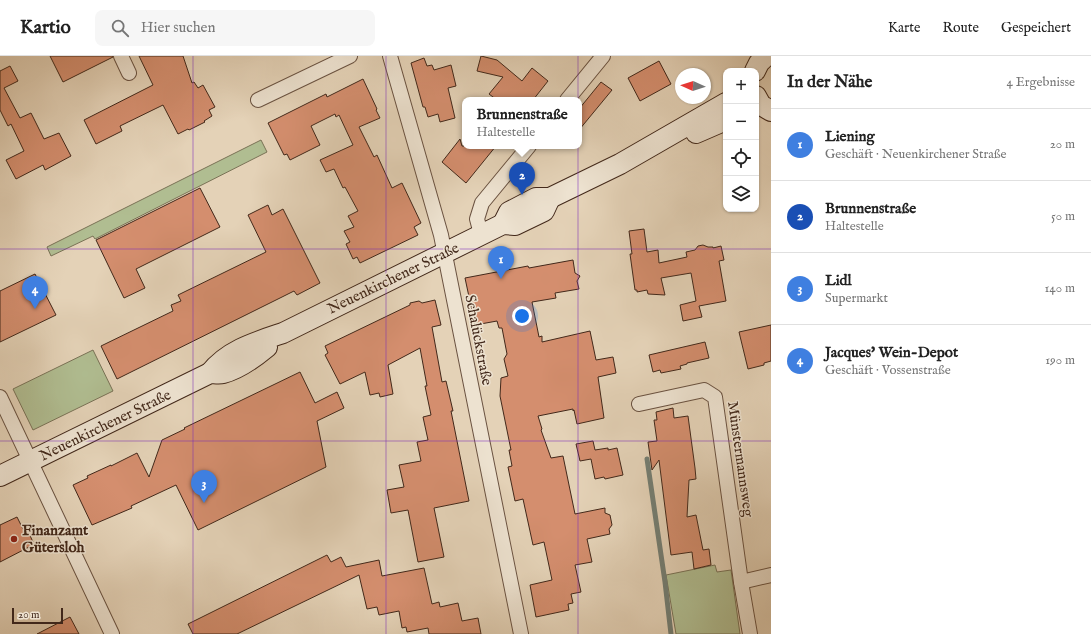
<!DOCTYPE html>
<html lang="de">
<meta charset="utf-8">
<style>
:root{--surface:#fff;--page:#f6f6f6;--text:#222;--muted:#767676;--line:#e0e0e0;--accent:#8f2418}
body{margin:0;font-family:"IM FELL English",serif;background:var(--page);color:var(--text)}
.controls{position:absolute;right:12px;top:12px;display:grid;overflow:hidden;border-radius:8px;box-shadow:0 1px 3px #0004}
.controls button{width:36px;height:36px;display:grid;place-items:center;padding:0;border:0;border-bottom:1px solid var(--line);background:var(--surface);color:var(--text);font:20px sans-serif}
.compass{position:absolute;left:675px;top:12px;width:36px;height:36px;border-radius:50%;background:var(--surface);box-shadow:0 1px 3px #0004;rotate:273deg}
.scale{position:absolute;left:12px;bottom:10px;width:51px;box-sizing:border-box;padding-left:4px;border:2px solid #42281a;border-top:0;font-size:11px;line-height:14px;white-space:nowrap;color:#42281a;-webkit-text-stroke:3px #ede2d0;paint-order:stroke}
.you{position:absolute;left:522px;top:260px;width:14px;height:14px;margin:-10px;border:3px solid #fff;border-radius:50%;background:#1a73e8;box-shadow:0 0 0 6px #1a73e833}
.badge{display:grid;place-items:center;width:26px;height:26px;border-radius:50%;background:var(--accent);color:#fff;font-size:13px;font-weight:700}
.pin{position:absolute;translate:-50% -33px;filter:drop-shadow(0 1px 2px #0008)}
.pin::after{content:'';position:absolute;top:21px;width:14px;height:12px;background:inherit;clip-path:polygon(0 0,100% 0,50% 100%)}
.popup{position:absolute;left:462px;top:41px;width:120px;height:52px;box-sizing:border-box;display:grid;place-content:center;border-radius:8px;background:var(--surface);filter:drop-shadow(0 1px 3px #0005);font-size:13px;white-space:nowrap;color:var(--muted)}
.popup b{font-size:15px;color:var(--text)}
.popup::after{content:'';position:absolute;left:50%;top:100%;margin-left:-8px;border:8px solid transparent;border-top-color:var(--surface)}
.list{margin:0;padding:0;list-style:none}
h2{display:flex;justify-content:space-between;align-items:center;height:52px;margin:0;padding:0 16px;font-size:17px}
h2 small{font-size:13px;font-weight:400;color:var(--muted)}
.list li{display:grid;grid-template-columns:26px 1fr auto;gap:12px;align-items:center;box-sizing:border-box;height:72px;padding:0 16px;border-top:1px solid var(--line)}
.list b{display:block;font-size:15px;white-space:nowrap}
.list p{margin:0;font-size:13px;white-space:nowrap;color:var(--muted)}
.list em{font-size:13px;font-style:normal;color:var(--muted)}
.icon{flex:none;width:22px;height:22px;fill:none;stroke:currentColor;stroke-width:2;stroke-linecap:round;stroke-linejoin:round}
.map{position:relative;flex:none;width:771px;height:578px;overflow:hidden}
header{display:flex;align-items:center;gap:24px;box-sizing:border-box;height:56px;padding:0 20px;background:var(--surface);border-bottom:1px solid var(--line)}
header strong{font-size:19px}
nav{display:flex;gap:22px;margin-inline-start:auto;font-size:14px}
.search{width:280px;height:36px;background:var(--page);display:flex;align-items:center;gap:10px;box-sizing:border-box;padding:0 14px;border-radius:8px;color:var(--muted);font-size:15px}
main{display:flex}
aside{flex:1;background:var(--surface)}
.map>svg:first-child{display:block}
</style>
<header>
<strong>Kartio</strong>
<div class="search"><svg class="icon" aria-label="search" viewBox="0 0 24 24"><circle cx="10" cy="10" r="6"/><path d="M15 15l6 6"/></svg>Hier suchen</div>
<nav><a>Karte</a><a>Route</a><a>Gespeichert</a></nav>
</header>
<main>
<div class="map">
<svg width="771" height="578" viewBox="0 0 771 578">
<rect width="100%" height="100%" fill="#e4d2b7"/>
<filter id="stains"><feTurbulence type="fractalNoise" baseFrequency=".005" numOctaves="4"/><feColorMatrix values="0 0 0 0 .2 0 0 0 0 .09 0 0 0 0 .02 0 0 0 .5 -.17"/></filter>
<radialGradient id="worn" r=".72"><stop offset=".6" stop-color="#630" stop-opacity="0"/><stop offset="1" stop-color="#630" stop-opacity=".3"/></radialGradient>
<!-- green -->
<g fill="#b0bd91" stroke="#797256">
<polygon points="261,84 267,96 95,183 93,180 51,200 47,191"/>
<polygon points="93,294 113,335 33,374 13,333"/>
<polygon points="715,509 717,516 731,514 740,578 676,578 666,519"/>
</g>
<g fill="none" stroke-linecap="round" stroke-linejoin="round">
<!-- stream -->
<polyline stroke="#747e73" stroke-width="5" points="647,403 665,526 671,578"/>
</g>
<!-- building -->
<g fill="#d48e6e" stroke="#42281a">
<polygon points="50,0 113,0 113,1 63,26"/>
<polygon points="139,0 183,0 192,27 194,26 198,32 203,29 215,51 209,54 212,60 204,65 205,66 189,74 188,73 178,78 163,49 120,70 122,75 96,88 84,64 153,29"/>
<polygon points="481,0 497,4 522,25 532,12 548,25 533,44 497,44 489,38 503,21 477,15"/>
<polygon points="424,2 427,10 432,9 434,14 451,9 456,30 448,32 455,62 440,66 438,58 428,61 425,51 423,51 411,7"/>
<polygon points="659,5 671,28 640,45 628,22"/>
<polygon points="10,10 18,25 4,32 20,62 31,57 44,83 59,77 71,100 45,114 43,109 16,123 6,104 24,95 11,68 8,70 0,54 0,15"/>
<polygon points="363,23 377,53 376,54 380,62 359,71 374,101 377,99 392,132 402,127 421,167 414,171 418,179 360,207 357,201 353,203 346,188 350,186 344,175 354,171 348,160 358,155 345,131 343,132 334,113 326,116 320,104 353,89 339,59 336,61 335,58 311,70 320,89 290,104 287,98 284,99 268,67 326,38 327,41"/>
<polygon points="601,26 612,34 579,74 579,53"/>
<polygon points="460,83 462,90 496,90 466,127 442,106"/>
<polygon points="200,132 220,171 136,213 145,232 124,242 96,184"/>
<polygon points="268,149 272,159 283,153 320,227 297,239 294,235 280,242 117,323 101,290 173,255 171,249 181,245 178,239 266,196 248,159"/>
<polygon points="644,173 647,196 658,194 659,207 687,201 686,196 695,194 698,190 703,189 708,191 713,191 713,192 721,190 724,204 719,205 726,245 699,250 702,261 683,265 680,249 696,245 691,217 661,222 665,239 648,238 647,234 637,236 637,234 635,234 630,198 632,198 629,175"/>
<polygon points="573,204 575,217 580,220 577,225 579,233 555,237 556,242 532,246 539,281 542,280 542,286 590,275 596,304 613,301 616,317 598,321 604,362 577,368 574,354 573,355 573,353 538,360 542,373 541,374 551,402 563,400 575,458 605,452 605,457 610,459 612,469 609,473 610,478 587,483 592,506 575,509 581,536 571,538 573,547 568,548 569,554 536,561 530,529 552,524 544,486 533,489 523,443 515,445 508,411 512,410 509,394 511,394 500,340 501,322 508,320 504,303 507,298 502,272 499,272 497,265 475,269 465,222 528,210 529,212"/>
<polygon points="35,218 56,259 0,286 0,235"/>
<polygon points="435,244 441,269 432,271 442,326 446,325 453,355 451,355 469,445 434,452 444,501 418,506 408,454 391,457 387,434 404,431 399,409 421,405 417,386 428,384 423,361 431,359 425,330 427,330 420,292 388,309 393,338 380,341 379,337 370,339 365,316 340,328 325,299 328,297 325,290 410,249 410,247 419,245 422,247"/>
<polygon points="771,269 771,305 764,307 764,309 748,313 739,276"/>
<polygon points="705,286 709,302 687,307 687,308 680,310 681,313 661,317 660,314 653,316 649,299"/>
<polygon points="300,316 315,347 337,336 344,352 317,365 326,411 198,474 176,429 131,450 132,452 92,469 73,429 88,422 87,420 111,409 111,410 137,397 149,421 162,384 185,373 184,372"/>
<polygon points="673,352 674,362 688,360 695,412 696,423 689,424 687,461 696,459 703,494 709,493 711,509 694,513 692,496 671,499 659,404 652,414 648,386 657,385 654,364 657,364 656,356"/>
<polygon points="593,385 595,394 608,392 608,394 617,392 623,419 605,423 604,421 595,423 591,403 580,405 576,388"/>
<polygon points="17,461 23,473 26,471 33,486 30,488 31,490 0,506 0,469"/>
<polygon points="327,499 331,506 341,501 346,511 379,504 382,520 424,512 432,548 439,546 440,551 458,547 462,565 478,562 481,578 429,578 428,572 407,576 406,571 402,572 399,555 379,559 377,551 367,553 359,519 237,578 193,578 188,568"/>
<polygon points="70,561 79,578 37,578"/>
</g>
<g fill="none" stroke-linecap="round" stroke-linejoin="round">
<!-- street casing -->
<g stroke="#6a5241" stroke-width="16">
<g id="street">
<polyline points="121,0 129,17"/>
<polyline points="390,0 441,179 521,578"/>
<polyline points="258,44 350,0"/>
<polyline points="567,44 603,0"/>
<polyline points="481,178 477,163 482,147 529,90"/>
<polyline points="0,341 112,578"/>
<polyline points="639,348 704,334 715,341 741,526 750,578"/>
<polyline points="741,526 771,519"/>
</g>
</g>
<!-- secondary casing -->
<g stroke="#42281a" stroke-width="22">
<g id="secondary">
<polyline points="755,15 759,7 766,0"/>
<polyline points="756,40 761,49 771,55"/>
<polyline points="696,77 726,64"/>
<polyline points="503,168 509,156 536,142 550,142 620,108 726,47"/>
<path d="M210,317C228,294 256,286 283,277L503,168L515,169L544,155L550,142"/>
<path d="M0,420L210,317C214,317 219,318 223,317C239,313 255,301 267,291"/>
</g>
</g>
<!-- street -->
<use href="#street" stroke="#ede2d0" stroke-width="14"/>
<!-- secondary -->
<use href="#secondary" stroke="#ede2d0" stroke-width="20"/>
</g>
<!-- grid -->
<path fill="none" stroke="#7b2cbf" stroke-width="1" stroke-opacity="0.55" d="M193,0V578M386,0V578M578,0V578M0,193H771M0,385H771"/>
<!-- markers -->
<circle fill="#8f2418" stroke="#ede2d0" stroke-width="1.5" cx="14" cy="483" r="4"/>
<g text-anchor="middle" stroke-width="3" stroke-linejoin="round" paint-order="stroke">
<!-- street labels -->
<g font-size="15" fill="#42281a" stroke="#ede2d0">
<text transform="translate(393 222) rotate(-26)" y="5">Neuenkirchener Straße</text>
<text transform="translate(479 284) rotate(79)" y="5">Schalückstraße</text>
<text transform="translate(105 369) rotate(-26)" y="5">Neuenkirchener Straße</text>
<text transform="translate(741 403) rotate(82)" y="5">Münstermannsweg</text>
</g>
<!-- poi labels -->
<g font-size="15" font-weight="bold" fill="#42281a" stroke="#ede2d0" text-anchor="start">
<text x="22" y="479">Finanzamt<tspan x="22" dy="17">Gütersloh</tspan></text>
</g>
</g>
<rect width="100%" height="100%" filter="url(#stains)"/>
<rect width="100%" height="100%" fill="url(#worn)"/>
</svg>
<div class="controls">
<button>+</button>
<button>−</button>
<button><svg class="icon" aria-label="locate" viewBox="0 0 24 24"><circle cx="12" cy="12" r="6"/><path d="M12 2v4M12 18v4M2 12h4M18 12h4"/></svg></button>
<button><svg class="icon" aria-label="layers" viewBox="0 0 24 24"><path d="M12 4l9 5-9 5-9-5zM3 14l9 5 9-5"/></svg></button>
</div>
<svg class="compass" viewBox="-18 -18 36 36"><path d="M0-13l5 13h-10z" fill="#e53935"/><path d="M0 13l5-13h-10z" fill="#767676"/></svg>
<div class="scale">20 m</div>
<div class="you"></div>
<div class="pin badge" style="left:501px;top:223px;background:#3f7fe0">1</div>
<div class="pin badge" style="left:522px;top:139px;background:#1a4fb4">2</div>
<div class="popup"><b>Brunnenstraße</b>Haltestelle</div>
<div class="pin badge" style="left:204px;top:447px;background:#3f7fe0">3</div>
<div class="pin badge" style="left:35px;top:253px;background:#3f7fe0">4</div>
</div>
<aside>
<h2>In der Nähe<small>4 Ergebnisse</small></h2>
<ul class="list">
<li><span class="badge" style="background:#3f7fe0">1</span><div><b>Liening</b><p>Geschäft · Neuenkirchener Straße</p></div><em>20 m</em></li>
<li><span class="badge" style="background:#1a4fb4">2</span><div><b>Brunnenstraße</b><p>Haltestelle</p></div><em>50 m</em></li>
<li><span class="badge" style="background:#3f7fe0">3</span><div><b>Lidl</b><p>Supermarkt</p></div><em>140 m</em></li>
<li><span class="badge" style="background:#3f7fe0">4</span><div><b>Jacques' Wein-Depot</b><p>Geschäft · Vossenstraße</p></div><em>190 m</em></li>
</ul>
</aside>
</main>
